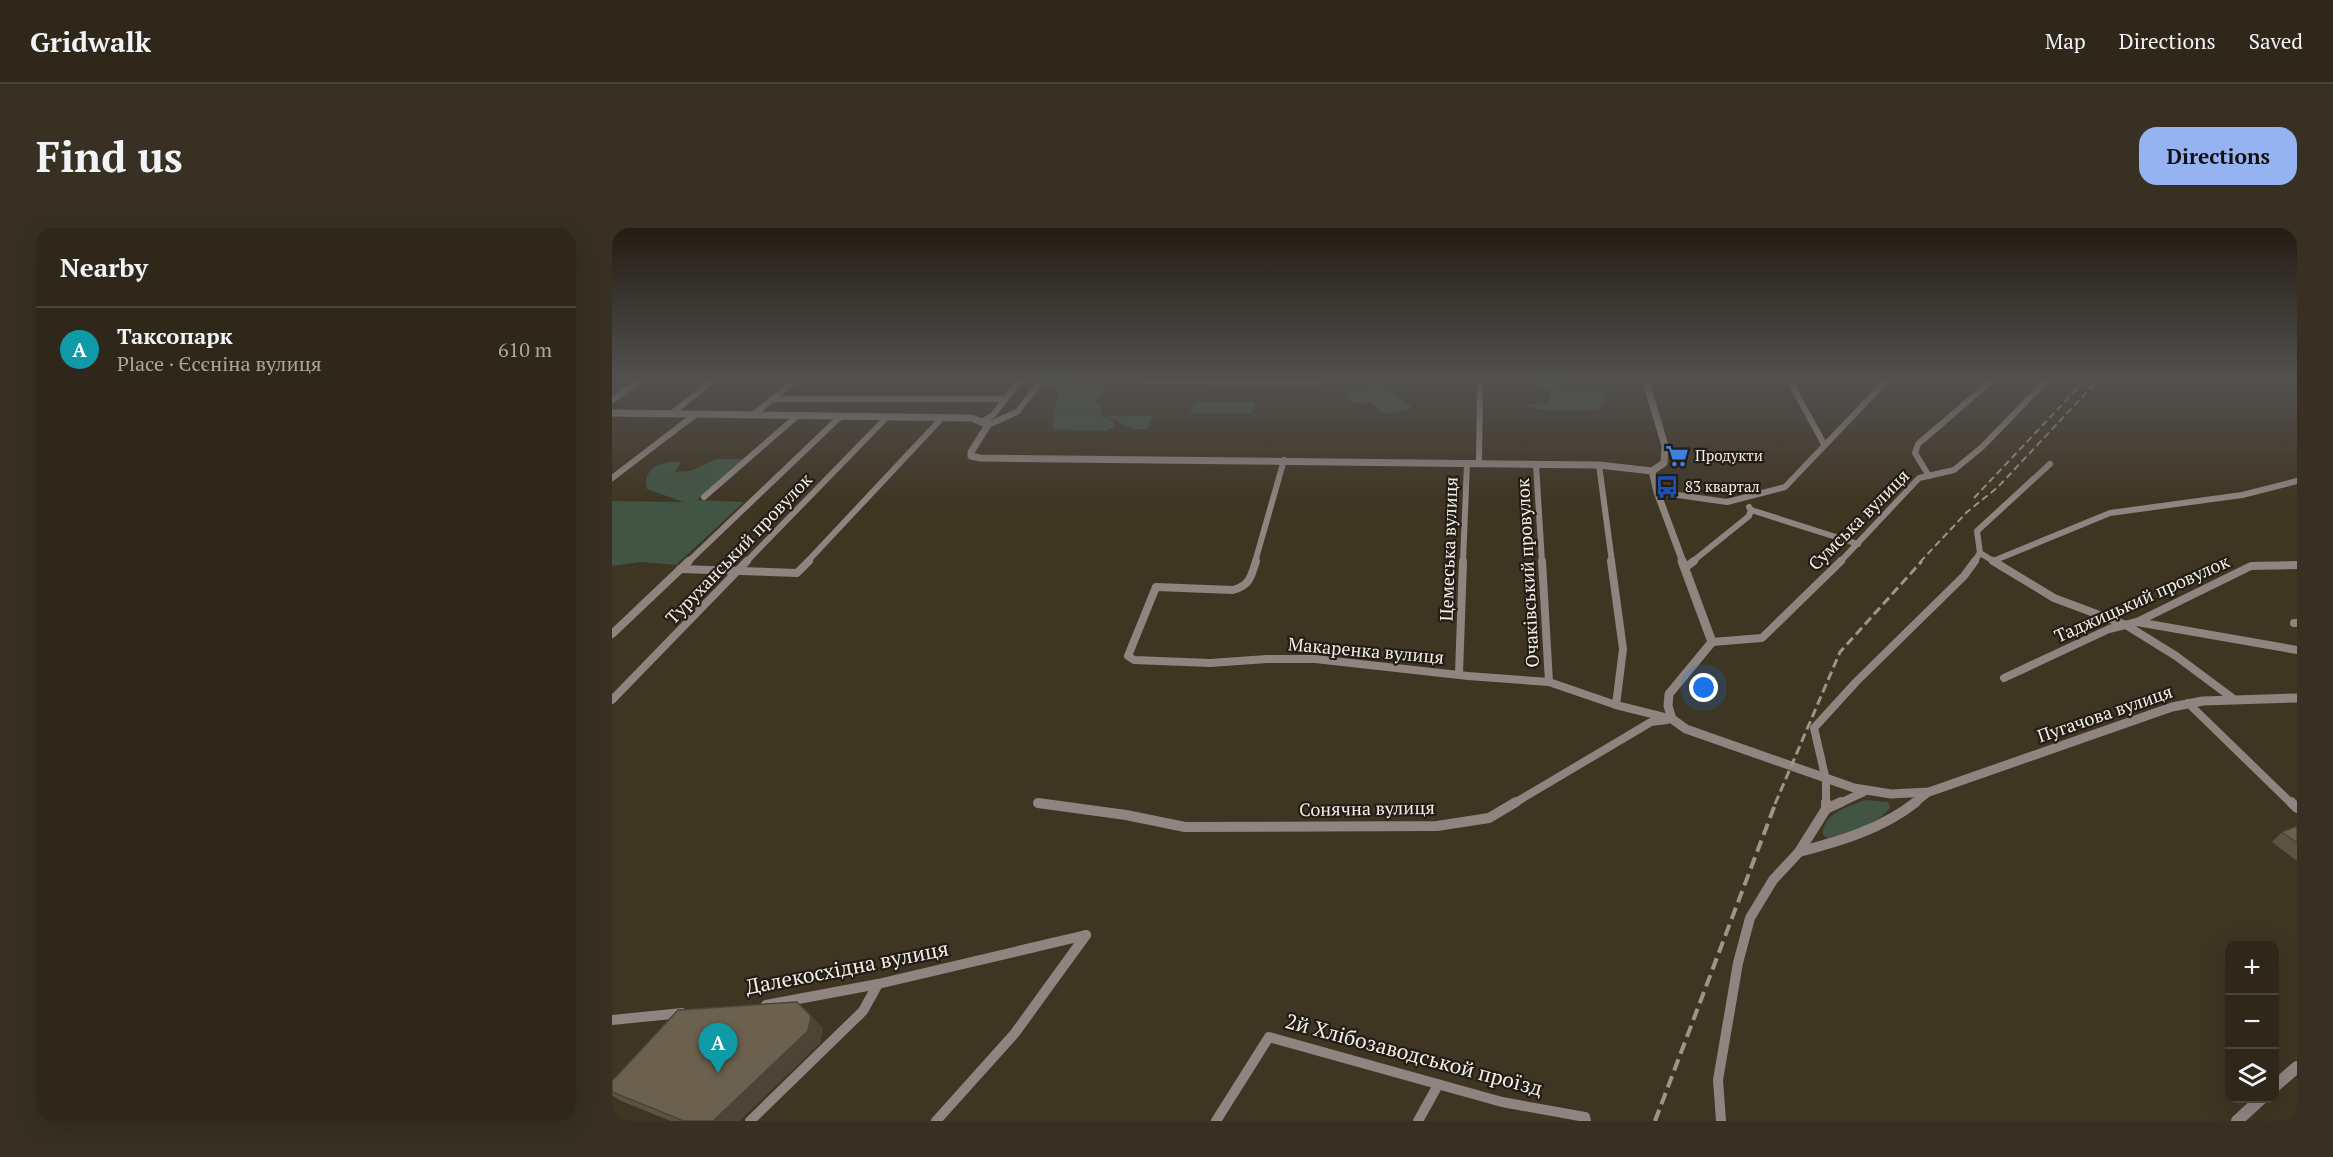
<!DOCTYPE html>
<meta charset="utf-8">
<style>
:root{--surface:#2f281a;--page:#373023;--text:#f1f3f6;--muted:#a7a6a2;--line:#4a4439;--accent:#95b2f1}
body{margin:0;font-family:"PT Serif",serif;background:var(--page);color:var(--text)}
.controls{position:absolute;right:18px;bottom:18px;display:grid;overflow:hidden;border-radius:12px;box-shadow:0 6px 24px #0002}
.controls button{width:54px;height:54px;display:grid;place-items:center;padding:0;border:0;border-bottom:2px solid var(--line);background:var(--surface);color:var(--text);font:30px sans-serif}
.you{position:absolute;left:1092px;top:460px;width:21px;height:21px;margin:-15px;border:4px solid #fff;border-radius:50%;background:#1a73e8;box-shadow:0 0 0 9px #1a73e833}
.badge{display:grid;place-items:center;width:39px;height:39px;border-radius:50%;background:var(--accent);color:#fff;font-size:20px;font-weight:700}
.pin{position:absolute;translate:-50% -50px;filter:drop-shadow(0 2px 3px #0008)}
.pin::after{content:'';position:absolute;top:32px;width:21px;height:18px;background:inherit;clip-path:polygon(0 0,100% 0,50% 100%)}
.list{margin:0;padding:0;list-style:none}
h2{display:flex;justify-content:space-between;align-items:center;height:78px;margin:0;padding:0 24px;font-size:26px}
h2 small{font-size:20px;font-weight:400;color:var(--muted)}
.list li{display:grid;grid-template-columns:39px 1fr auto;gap:18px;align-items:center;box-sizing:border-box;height:84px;padding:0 24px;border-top:2px solid var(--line)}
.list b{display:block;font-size:22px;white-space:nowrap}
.list p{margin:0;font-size:20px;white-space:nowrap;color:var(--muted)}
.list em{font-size:20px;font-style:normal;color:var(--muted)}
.icon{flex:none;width:33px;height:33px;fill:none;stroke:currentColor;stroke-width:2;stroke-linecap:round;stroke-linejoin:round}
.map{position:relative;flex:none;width:1685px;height:893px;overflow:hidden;border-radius:18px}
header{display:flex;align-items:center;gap:36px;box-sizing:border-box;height:84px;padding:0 30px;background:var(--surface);border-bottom:2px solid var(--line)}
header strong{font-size:28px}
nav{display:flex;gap:33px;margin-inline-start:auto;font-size:21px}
.intro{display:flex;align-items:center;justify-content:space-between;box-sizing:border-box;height:144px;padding:0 36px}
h1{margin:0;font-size:42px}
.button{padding:15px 27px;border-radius:18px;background:var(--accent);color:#111;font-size:21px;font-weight:700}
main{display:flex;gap:36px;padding:0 36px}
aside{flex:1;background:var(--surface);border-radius:18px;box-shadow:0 6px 24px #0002}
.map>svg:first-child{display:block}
</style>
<header>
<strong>Gridwalk</strong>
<nav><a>Map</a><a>Directions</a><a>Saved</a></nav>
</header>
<div class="intro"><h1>Find us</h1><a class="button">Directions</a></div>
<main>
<aside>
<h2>Nearby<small></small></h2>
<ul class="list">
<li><span class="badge" style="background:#0f9aa8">A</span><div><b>Таксопарк</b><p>Place · Єсєніна вулиця</p></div><em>610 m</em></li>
</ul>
</aside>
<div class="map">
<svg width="1685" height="893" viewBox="0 0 1685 893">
<rect width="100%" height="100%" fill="#3f3523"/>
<!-- green -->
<g fill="#425545">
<path d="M929,150H939C941,152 942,156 945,158C956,167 977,157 990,163L995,173C994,175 990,179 988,180C979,185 925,183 915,179L918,176L934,175L939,171L938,164L925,156Z"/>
<path d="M479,153L494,159L483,174L490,180L488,187L501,193L503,196L500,200L493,203L441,201C440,198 445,167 447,164L431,154Z"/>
<path d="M758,157C783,156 779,168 798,177L799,180C791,183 776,189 769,184C764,181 764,176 757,175C748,174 741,177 735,168Z"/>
<polygon points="586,174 641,174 644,175 640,185 637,186 578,185 582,175"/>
<polygon points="494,188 542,188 535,201 520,201"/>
<path d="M104,231H131L85,272L132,274L64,337L29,334L0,338V273L71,274L35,261C30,240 50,232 69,234L63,244L79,243Z"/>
<path d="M1253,572L1276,574L1278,579C1270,595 1233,605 1216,610L1211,607C1210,585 1237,579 1253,572Z"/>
</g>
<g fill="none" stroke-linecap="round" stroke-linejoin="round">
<!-- minor-far2 -->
<g stroke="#8f8480" stroke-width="6">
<polyline points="1176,150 1212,216"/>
<polyline points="431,151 705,155 706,150"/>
<polyline points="160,171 394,171"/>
<polyline points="0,172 31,150"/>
<polyline points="59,186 104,150"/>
<polyline points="141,187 186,150"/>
<polyline points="371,193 381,187 410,150"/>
<polyline points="376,197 405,184 432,150"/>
<polyline points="867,235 868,150"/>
<polyline points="924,236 930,334"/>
<polyline points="987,237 1000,334"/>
<polyline points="1317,248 1303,225 1306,216 1383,150"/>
<polyline points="0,250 84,186"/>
<polyline points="1045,264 1115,274 1173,259 1277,150"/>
<polyline points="92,269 185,188"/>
<polyline points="1139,282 1246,316"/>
<polyline points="1368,325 1383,334"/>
<polyline points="1381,333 1498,285 1630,267 1685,253"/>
<polyline points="76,334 229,188"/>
<polyline points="134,334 275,189"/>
<polyline points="195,334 330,190"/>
<polyline points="643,334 672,232"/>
<polyline points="851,334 855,235"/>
<polyline points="1080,334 1137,288 1139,282 1137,279"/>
<polyline points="1228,334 1307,250 1342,242 1370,219 1437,150"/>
<polyline points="1362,334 1368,325 1365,303 1438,236"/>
</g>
<!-- minor-far1 -->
<g stroke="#8f8480" stroke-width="8">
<path d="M644,333C639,349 638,357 621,362L544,359L516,428L522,432L598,435L655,431H703L856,448L937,454L1004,477L1060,491"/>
<polyline points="930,333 937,454"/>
<polyline points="999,333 1011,421 1004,477"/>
<polyline points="1381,333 1442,370 1514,397 1564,428 1623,472"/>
<polyline points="1074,339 1082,333"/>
<polyline points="68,341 185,345 197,333"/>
<polyline points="1525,394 1685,422"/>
<polyline points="1682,395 1685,395"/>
<polyline points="0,406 77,333"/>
<polyline points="1100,414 1150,410 1229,333"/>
<polyline points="847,445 851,333"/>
<polyline points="1392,450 1497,401 1525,394 1639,338 1685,337"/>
<polyline points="0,472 135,333"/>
<polyline points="1576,475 1680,576"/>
<polyline points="426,575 430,576"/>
<polyline points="901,576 1039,494 1055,492"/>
<polyline points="1214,576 1214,552 1202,500 1244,454 1352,348 1363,333"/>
<polyline points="1226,576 1252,564"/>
<polyline points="1302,576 1317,564"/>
</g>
<!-- minor -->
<g stroke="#8f8480" stroke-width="10">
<polyline points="1679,574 1685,580"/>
<polyline points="426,575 514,587 573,599 825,598 877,590 904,574"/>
<polyline points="1214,581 1229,574"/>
<path d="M1187,624C1228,613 1270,601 1304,574"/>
<polyline points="154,777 266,756 474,707"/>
<polyline points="0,792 70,785"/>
<polyline points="138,893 251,783 266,756"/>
<polyline points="324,893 403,805 474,707"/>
<polyline points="604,893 657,809 890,874 973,889 974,893"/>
<polyline points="806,893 826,857"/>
<polyline points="1109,893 1106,852 1126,735 1138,690 1161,652 1187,624 1214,581 1214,574"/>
</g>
<!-- tertiary-far2 -->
<g stroke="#8f8480" stroke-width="7">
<polyline points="1033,150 1053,218 1052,235 1040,243"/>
<polyline points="0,185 360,190 376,197 359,224 359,228 368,230 987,237 1040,243 1045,264 1071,334"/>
</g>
<!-- tertiary-far1 -->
<polyline stroke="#8f8480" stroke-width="9" points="1070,333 1100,414 1057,466 1056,478 1060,491 1074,501 1242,560 1279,566 1317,564 1560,479 1591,473 1685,470"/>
<!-- tertiary -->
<g stroke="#8f8480" stroke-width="12">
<polyline points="1662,859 1685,839"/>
<polyline points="1625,893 1650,870"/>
</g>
<!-- rail-far2 -->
<g stroke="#9d9586" stroke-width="2" stroke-dasharray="7 4" stroke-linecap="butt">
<polyline points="1362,270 1475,150"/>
<polyline points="1308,334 1355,284 1386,259 1488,150"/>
</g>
<!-- rail-far1 -->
<polyline stroke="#9d9586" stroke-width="3" stroke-dasharray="9 4.5" stroke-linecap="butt" points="1163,576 1228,424 1310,333"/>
<!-- rail -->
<polyline stroke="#9d9586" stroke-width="4" stroke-dasharray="12 6" stroke-linecap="butt" points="1043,893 1164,574"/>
</g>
<!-- wall -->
<g fill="#5d5343">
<polygon points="1685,598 1685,633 1660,614 1670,604"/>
<polygon points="211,800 208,815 127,893 59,893 9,873 0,867 0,853"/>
</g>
<!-- shaded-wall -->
<polygon fill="#4c4437" points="199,788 211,800 208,815 127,893 101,893"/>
<!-- building -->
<g fill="#6c614e" stroke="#4c4437" stroke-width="1.5">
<polygon points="1685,598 1685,615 1670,604"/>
<polygon points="185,774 199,788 196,803 101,893 72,893 0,864 0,853 66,782"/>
</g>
<!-- sky -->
<linearGradient id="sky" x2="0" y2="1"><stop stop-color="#231d13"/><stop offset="0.55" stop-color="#525150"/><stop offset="1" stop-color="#525150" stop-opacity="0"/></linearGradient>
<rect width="1685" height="275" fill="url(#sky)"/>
<!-- icons -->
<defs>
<g id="supermarket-bare" transform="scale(1.8)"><path d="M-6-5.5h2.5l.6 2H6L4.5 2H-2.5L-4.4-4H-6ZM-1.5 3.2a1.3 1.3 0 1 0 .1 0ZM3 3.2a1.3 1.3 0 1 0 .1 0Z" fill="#3f7fe0" stroke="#221d16" stroke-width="2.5" paint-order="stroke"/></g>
<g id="bus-bare" transform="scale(1.8)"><path d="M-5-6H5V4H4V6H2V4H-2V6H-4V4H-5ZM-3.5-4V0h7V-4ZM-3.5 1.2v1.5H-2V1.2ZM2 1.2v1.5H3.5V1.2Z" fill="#1a4fb4" stroke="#221d16" stroke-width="2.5" paint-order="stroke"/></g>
</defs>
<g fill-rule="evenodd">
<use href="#supermarket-bare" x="1065" y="228"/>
<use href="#bus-bare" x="1055" y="259"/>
</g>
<g text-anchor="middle" stroke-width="4.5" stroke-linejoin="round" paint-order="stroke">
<!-- far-poi labels -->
<g font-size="15" fill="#f4eee3" stroke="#221d16" text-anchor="start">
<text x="1083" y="233">Продукти</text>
<text x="1073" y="264">83 квартал</text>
</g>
<!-- street labels -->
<g font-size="18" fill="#f4eee3" stroke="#221d16">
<text transform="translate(1247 292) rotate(-45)" y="6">Сумська вулиця</text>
<text transform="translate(127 321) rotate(-46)" y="6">Туруханський провулок</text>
<text transform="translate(837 321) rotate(-88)" y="6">Цемеська вулиця</text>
<text transform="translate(916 345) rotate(-93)" y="6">Очакiвський провулок</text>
<text transform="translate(1530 371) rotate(-24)" y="6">Таджицький провулок</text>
<text transform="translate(754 423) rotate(5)" y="6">Макаренка вулиця</text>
<text transform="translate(1493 486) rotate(-19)" y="6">Пугачова вулиця</text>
<text transform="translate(755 581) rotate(-1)" y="6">Сонячна вулиця</text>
</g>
<!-- near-street labels -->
<g font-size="21" fill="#f4eee3" stroke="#221d16">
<text transform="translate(235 740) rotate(-11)" y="7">Далекосхідна вулиця</text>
<text transform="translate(802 827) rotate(15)" y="7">2й Хлібозаводськой проїзд</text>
</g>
</g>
</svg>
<div class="controls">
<button>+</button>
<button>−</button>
<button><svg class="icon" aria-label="layers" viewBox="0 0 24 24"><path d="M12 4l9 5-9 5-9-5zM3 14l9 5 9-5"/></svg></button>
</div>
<div class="you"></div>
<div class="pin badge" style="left:106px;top:845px;background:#0f9aa8">A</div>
</div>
</main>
